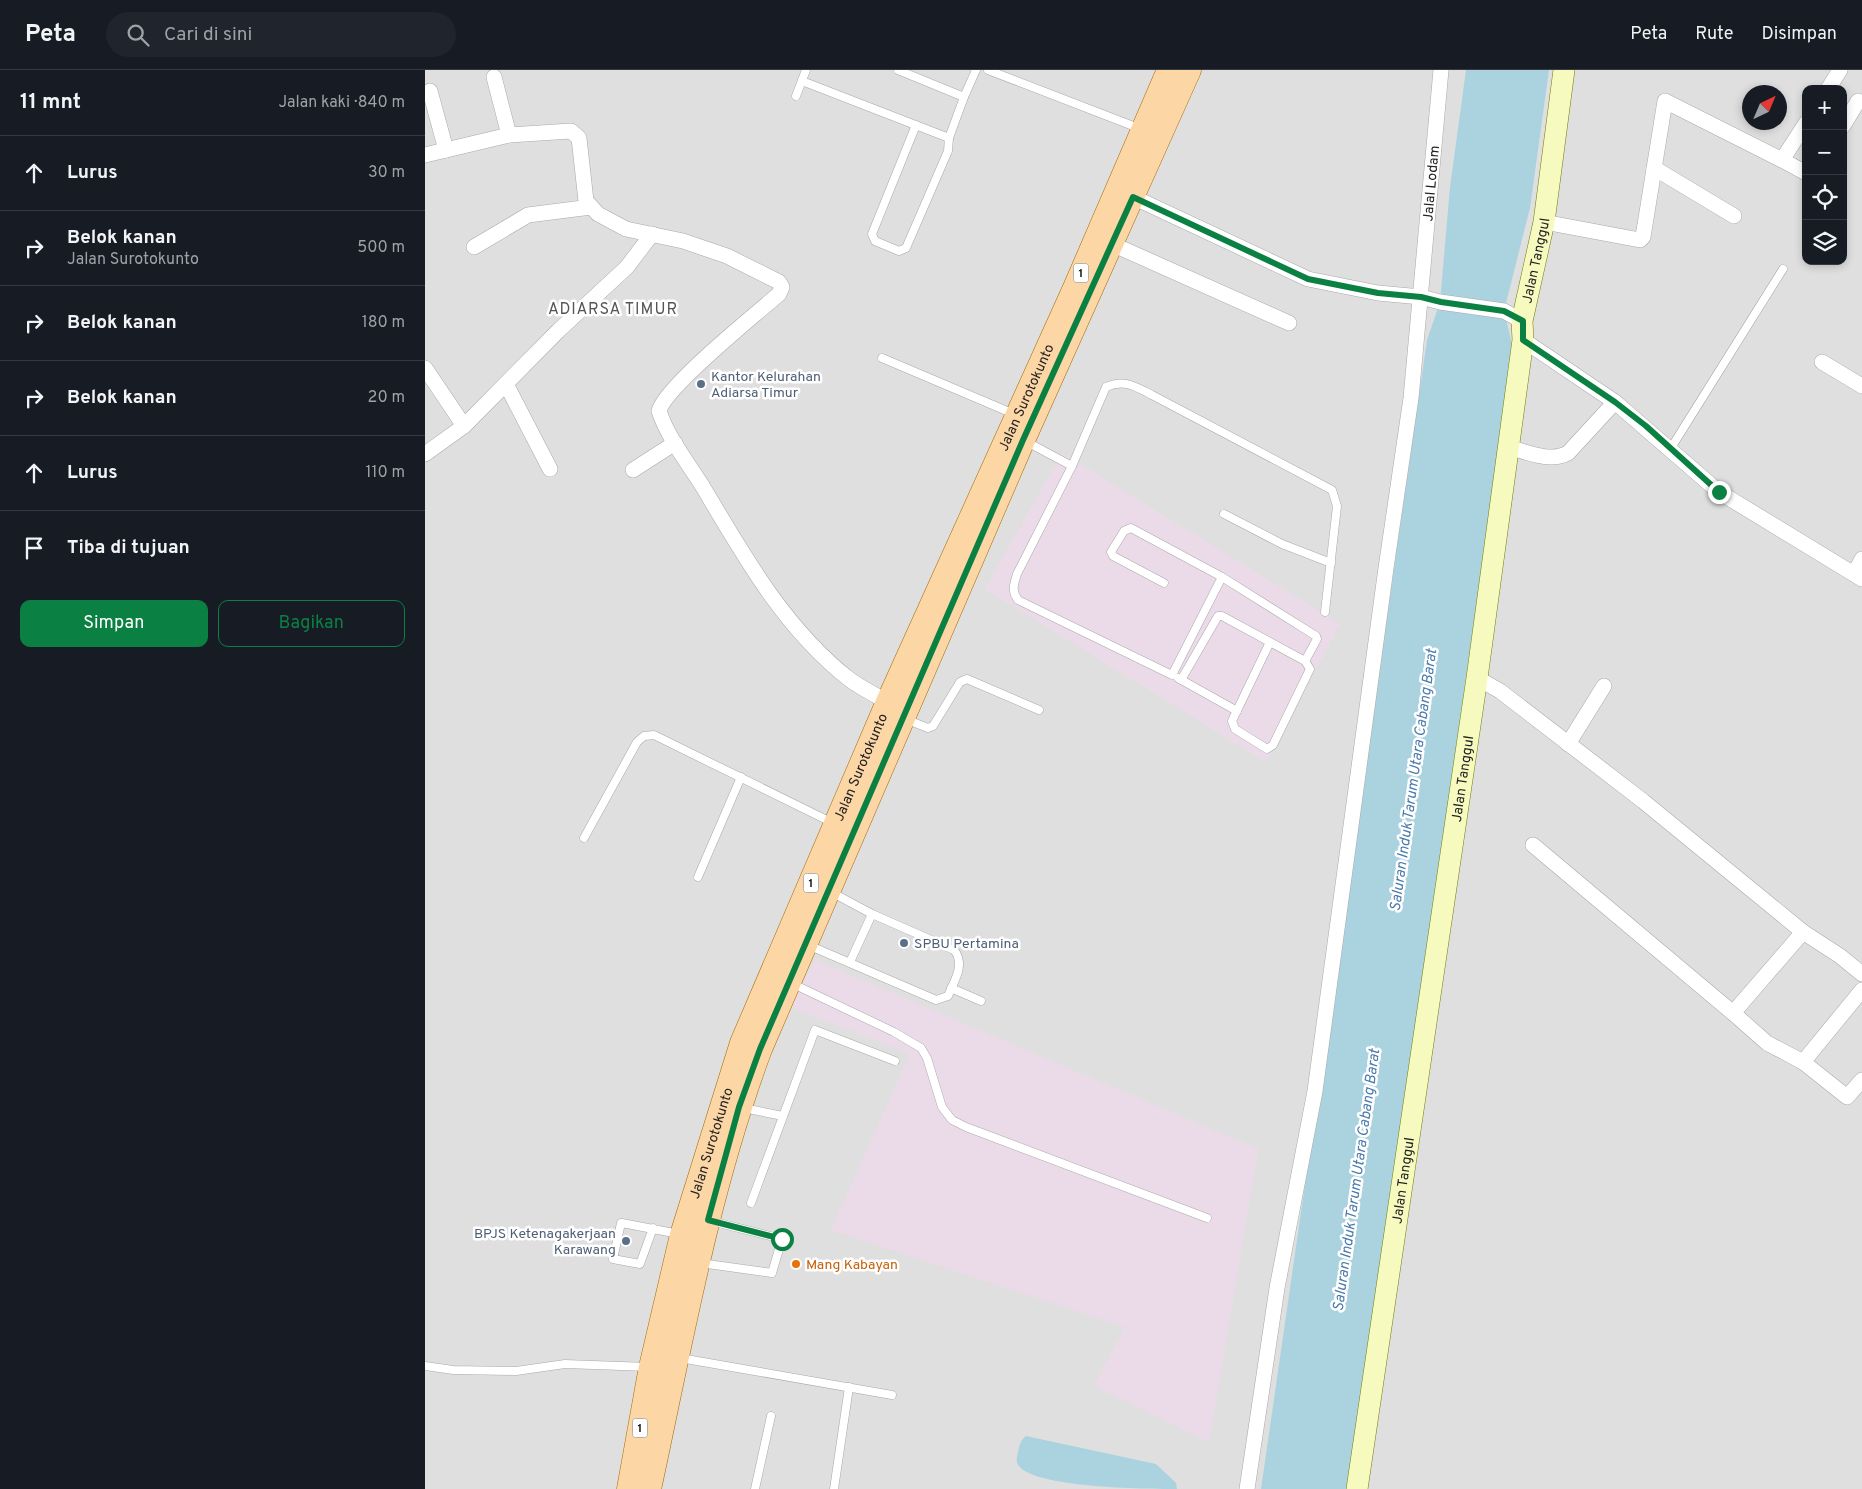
<!DOCTYPE html>
<html lang="id">
<meta charset="utf-8">
<style>
:root{--surface:#171b24;--page:#20242c;--text:#f1f3f6;--muted:#9ea1a6;--line:#363941;--accent:#0b8043}
body{margin:0;font-family:Overpass,sans-serif;background:var(--page);color:var(--text)}
.controls{position:absolute;right:15px;top:15px;display:grid;overflow:hidden;border-radius:10px;box-shadow:0 2px 8px #0003}
.controls button{width:45px;height:45px;display:grid;place-items:center;padding:0;border:0;border-bottom:1px solid var(--line);background:var(--surface);color:var(--text);font:25px sans-serif}
.compass{position:absolute;left:1317px;top:15px;width:45px;height:45px;border-radius:50%;background:var(--surface);box-shadow:0 2px 8px #0003;rotate:44deg}
.stop{position:absolute;width:15px;height:15px;margin:-11px;border:4px solid #0b8043;border-radius:50%;background:#fff}
.stop.end{background:#0b8043;border-color:#fff;box-shadow:0 1px 5px #0008}
.list{margin:0;padding:0;list-style:none}
h2{display:flex;justify-content:space-between;align-items:center;height:65px;margin:0;padding:0 20px;font-size:21px}
h2 small{font-size:16px;font-weight:400;color:var(--muted)}
.list li{display:grid;grid-template-columns:32px 1fr auto;gap:15px;align-items:center;box-sizing:border-box;height:75px;padding:0 20px;border-top:1px solid var(--line)}
.list b{display:block;font-size:19px;white-space:nowrap}
.list p{margin:0;font-size:16px;white-space:nowrap;color:var(--muted)}
.list em{font-size:16px;font-style:normal;color:var(--muted)}
.actions{display:flex;gap:10px;padding:15px 20px}
.actions a{flex:1;padding:11px 0;border:1px solid var(--accent);border-radius:10px;text-align:center;font-size:18px;color:var(--accent)}
.actions .main{background:var(--accent);color:#fff}
.icon{flex:none;width:28px;height:28px;fill:none;stroke:currentColor;stroke-width:2;stroke-linecap:round;stroke-linejoin:round}
.map{position:relative;flex:none;width:1437px;height:1419px;overflow:hidden}
header{display:flex;align-items:center;gap:30px;box-sizing:border-box;height:70px;padding:0 25px;background:var(--surface);border-bottom:1px solid var(--line)}
header strong{font-size:24px}
nav{display:flex;gap:28px;margin-inline-start:auto;font-size:18px}
.search{width:350px;height:45px;background:var(--page);display:flex;align-items:center;gap:12px;box-sizing:border-box;padding:0 18px;border-radius:28px;color:var(--muted);font-size:19px}
main{display:flex}
aside{flex:1;background:var(--surface)}
.map>svg:first-child{display:block}
</style>
<header>
<strong>Peta</strong>
<div class="search"><svg class="icon" aria-label="search" viewBox="0 0 24 24"><circle cx="10" cy="10" r="6"/><path d="M15 15l6 6"/></svg>Cari di sini</div>
<nav><a>Peta</a><a>Rute</a><a>Disimpan</a></nav>
</header>
<main>
<aside>
<h2>11 mnt<small>Jalan kaki · 840 m</small></h2>
<ul class="list">
<li><svg class="icon" aria-label="ahead" viewBox="0 0 24 24"><path d="M12 20V5M6 11l6-6 6 6"/></svg><div><b>Lurus</b></div><em>30 m</em></li>
<li><svg class="icon" aria-label="right" viewBox="0 0 24 24"><path d="M7 20v-9h11M14 6l5 5-5 5"/></svg><div><b>Belok kanan</b><p>Jalan Surotokunto</p></div><em>500 m</em></li>
<li><svg class="icon" aria-label="right" viewBox="0 0 24 24"><path d="M7 20v-9h11M14 6l5 5-5 5"/></svg><div><b>Belok kanan</b></div><em>180 m</em></li>
<li><svg class="icon" aria-label="right" viewBox="0 0 24 24"><path d="M7 20v-9h11M14 6l5 5-5 5"/></svg><div><b>Belok kanan</b></div><em>20 m</em></li>
<li><svg class="icon" aria-label="ahead" viewBox="0 0 24 24"><path d="M12 20V5M6 11l6-6 6 6"/></svg><div><b>Lurus</b></div><em>110 m</em></li>
<li><svg class="icon" aria-label="arrive" viewBox="0 0 24 24"><path d="M6 21V4h12l-3 4 3 4H6"/></svg><div><b>Tiba di tujuan</b></div></li>
</ul>
<div class="actions"><a class="main">Simpan</a><a>Bagikan</a></div>
</aside>
<div class="map">
<svg width="1437" height="1419" viewBox="0 0 1437 1419">
<rect width="100%" height="100%" fill="#f2efe9"/>
<!-- residential -->
<path fill="#e0dfdf" fill-rule="evenodd" d="M0,0H1437V1419H0ZM1381,19H1418V191H1381ZM1324,22H1354V52H1324Z"/>
<!-- industrial -->
<g fill="#ebdbe8">
<polygon points="637,383 915,554 841,692 560,519"/>
<polygon points="390,890 833,1079 784,1372 669,1316 700,1257 406,1160 485,984 366,937"/>
</g>
<!-- water -->
<g fill="#aad3df">
<polygon points="1041,0 1124,0 1105,138 1079,241 1088,278 925,1419 836,1419 1002,270 1015,232 1025,117"/>
<path d="M601,1366L731,1394L751,1413L752,1419C728,1419 583,1419 592,1387C594,1379 594,1371 601,1366Z"/>
</g>
<g fill="none" stroke-linecap="round" stroke-linejoin="round">
<!-- lane casing -->
<g stroke="#a9a9a9" stroke-width="9">
<g id="lane">
<polyline points="473,0 539,27 551,0"/>
<polyline points="563,0 716,59"/>
<polyline points="377,11 524,68 523,81 481,178 474,181 450,171 447,164 491,55"/>
<polyline points="371,26 381,0"/>
<polyline points="524,68 539,27"/>
<polyline points="457,288 589,344"/>
<polyline points="600,371 647,396"/>
<polyline points="1246,378 1358,199"/>
<polyline points="799,444 857,474 906,493"/>
<polyline points="797,507 891,566 892,569 880,591"/>
<path d="M739,513L688,486L686,482L699,461L706,458L797,507L747,605L593,530C586,521 589,514 592,504L647,396L681,317C699,309 710,316 727,325L907,420L912,436L900,542"/>
<polyline points="753,608 812,641"/>
<polyline points="756,610 793,546 797,546 880,591 885,599 848,675 842,679 810,659 807,651 845,572"/>
<polyline points="480,649 503,658 508,656 535,612 542,609 614,640"/>
<polyline points="159,768 212,672 219,666 229,665 408,753"/>
<polyline points="273,807 316,707"/>
<path d="M383,875L511,930L523,926C529,911 541,894 529,880L447,844L406,822"/>
<polyline points="425,892 447,844"/>
<polyline points="366,913 469,962 496,978 502,988 517,1037 527,1050 541,1057 782,1148"/>
<polyline points="526,918 556,931"/>
<polyline points="318,1038 358,1046"/>
<polyline points="326,1133 390,960 470,991"/>
<polyline points="228,1158 215,1194 188,1189 196,1153 197,1153 254,1164"/>
<polyline points="275,1193 347,1203 357,1169 286,1151"/>
<polyline points="255,1288 467,1325"/>
<polyline points="0,1296 28,1300 91,1301 140,1294 224,1297"/>
<polyline points="330,1419 346,1346"/>
<polyline points="409,1419 424,1317"/>
</g>
</g>
<!-- street casing -->
<g stroke="#a9a9a9" stroke-width="16">
<g id="street">
<polyline points="69,7 84,65"/>
<polyline points="1403,19 1415,0"/>
<polyline points="5,21 21,80"/>
<polyline points="1418,56 1433,31"/>
<path d="M0,85L84,65L146,61L154,68L161,131L173,144L201,159L258,171L302,186L354,212L357,217L354,224C331,244 240,317 234,341C243,368 263,393 278,417C319,486 359,558 424,609C436,618 450,625 463,632"/>
<polyline points="1357,90 1381,103"/>
<polyline points="1229,98 1309,146"/>
<polyline points="708,127 883,209 953,223 996,227 1015,232 1079,241 1097,251"/>
<polyline points="1119,152 1215,170 1218,167 1240,31 1357,90 1381,53"/>
<polyline points="687,174 864,253"/>
<polyline points="49,177 103,145 166,137"/>
<polyline points="1098,270 1190,332 1294,422 1437,509"/>
<polyline points="1397,292 1437,316"/>
<polyline points="0,298 39,356"/>
<polyline points="81,314 125,399"/>
<path d="M1083,377C1102,382 1125,393 1143,383L1190,332"/>
<polyline points="0,384 39,356 133,261 202,197 227,164"/>
<polyline points="208,400 250,373"/>
<polyline points="1429,504 1437,489"/>
<polyline points="1052,608 1075,621 1218,731 1378,862 1308,943 1108,775"/>
<polyline points="1143,674 1179,616"/>
<polyline points="1378,862 1415,886 1437,904"/>
<polyline points="1308,943 1342,973 1378,992 1437,920"/>
<polyline points="1378,992 1422,1027 1437,1010"/>
<path id="s1" d="M822,1419L852,1218L890,1021L961,498L986,328L1016,0"/>
</g>
</g>
<!-- secondary casing -->
<g stroke="#707d05" stroke-width="22">
<g id="secondary">
<path id="s2" d="M932,1419L1052,608L1098,270L1097,251L1119,152L1139,0"/>
</g>
</g>
<!-- primary casing -->
<g stroke="#a06b00" stroke-width="25">
<g id="primary">
<path id="s3" d="M204,1419L226,1297L257,1165L317,973L463,632L650,218L744,0"/>
<path d="M224,1419C256,1271 282,1121 335,979L598,370L764,0"/>
</g>
</g>
<!-- lane -->
<use href="#lane" stroke="#fff" stroke-width="8"/>
<!-- street -->
<use href="#street" stroke="#fff" stroke-width="15"/>
<!-- secondary -->
<use href="#secondary" stroke="#f7fabf" stroke-width="21"/>
<!-- primary -->
<use href="#primary" stroke="#fcd6a4" stroke-width="24"/>
</g>
<g fill="none" stroke-linecap="round" stroke-linejoin="round">
<!-- route -->
<polyline stroke="#0b8043" stroke-width="6" points="357,1169 283,1150 314,1037 335,979 598,370 708,127 883,209 953,223 996,227 1016,232 1079,241 1098,251 1098,270 1190,332 1221,356 1294,422"/>
</g>
<!-- markers -->
<g fill="#5c6f8a" stroke="#fff" stroke-width="2">
<circle cx="276" cy="314" r="5"/>
<circle cx="479" cy="873" r="5"/>
<circle cx="201" cy="1171" r="5"/>
</g>
<circle fill="#e8710a" stroke="#fff" stroke-width="2" cx="371" cy="1194" r="5"/>
<g text-anchor="middle" stroke-width="5" stroke-linejoin="round" paint-order="stroke">
<!-- shield labels -->
<g fill="#fff" stroke="#646464" stroke-width="1">
<rect x="648.5" y="193.5" width="15" height="19" rx="4"/>
<rect x="378.5" y="803.5" width="15" height="19" rx="4"/>
<rect x="207.5" y="1348.5" width="15" height="19" rx="4"/>
</g>
<g font-size="12" font-weight="bold" fill="#222">
<text x="656" y="207">1</text>
<text x="386" y="817">1</text>
<text x="215" y="1362">1</text>
</g>
<!-- street labels -->
<g font-size="14" fill="#222" stroke="#fff">
<text dy="5" stroke="none"><textPath href="#s1" startOffset="1319">Jalal Lodam</textPath></text>
<text dy="5" stroke="none"><textPath href="#s2" startOffset="1242">Jalan Tanggul</textPath></text>
<text dy="5" stroke="none"><textPath href="#s3" startOffset="1166">Jalan Surotokunto</textPath></text>
<text dy="5" stroke="none"><textPath href="#s3" startOffset="761">Jalan Surotokunto</textPath></text>
<text dy="5" stroke="none"><textPath href="#s2" startOffset="718">Jalan Tanggul</textPath></text>
<text dy="5" stroke="none"><textPath href="#s3" startOffset="356">Jalan Surotokunto</textPath></text>
<text dy="5" stroke="none"><textPath href="#s2" startOffset="312">Jalan Tanggul</textPath></text>
</g>
<!-- service labels -->
<g font-size="14" fill="#4e5e75" stroke="#fff" text-anchor="start">
<text x="286" y="311">Kantor Kelurahan<tspan x="286" dy="16">Adiarsa Timur</tspan></text>
<text x="489" y="878">SPBU Pertamina</text>
<text x="191" y="1168" text-anchor="end">BPJS Ketenagakerjaan<tspan x="191" dy="16">Karawang</tspan></text>
</g>
<!-- food labels -->
<g font-size="14" fill="#c56008" stroke="#fff" text-anchor="start">
<text x="381" y="1199">Mang Kabayan</text>
</g>
<!-- water labels -->
<g font-size="15" font-style="italic" fill="#4a7aab" stroke="#fff">
<text transform="translate(988 710) rotate(-82)" y="5">Saluran Induk Tarum Utara Cabang Barat</text>
<text transform="translate(931 1110) rotate(-82)" y="5">Saluran Induk Tarum Utara Cabang Barat</text>
</g>
<!-- quarter labels -->
<g font-size="16" letter-spacing="1" fill="#555" stroke="#fff">
<text x="188" y="244">ADIARSA TIMUR</text>
</g>
</g>
</svg>
<div class="controls">
<button>+</button>
<button>−</button>
<button><svg class="icon" aria-label="locate" viewBox="0 0 24 24"><circle cx="12" cy="12" r="6"/><path d="M12 2v4M12 18v4M2 12h4M18 12h4"/></svg></button>
<button><svg class="icon" aria-label="layers" viewBox="0 0 24 24"><path d="M12 4l9 5-9 5-9-5zM3 14l9 5 9-5"/></svg></button>
</div>
<svg class="compass" viewBox="-18 -18 36 36"><path d="M0-13l5 13h-10z" fill="#e53935"/><path d="M0 13l5-13h-10z" fill="#9ea1a6"/></svg>
<div class="stop" style="left:357px;top:1169px"></div>
<div class="stop end" style="left:1294px;top:422px"></div>
</div>
</main>
